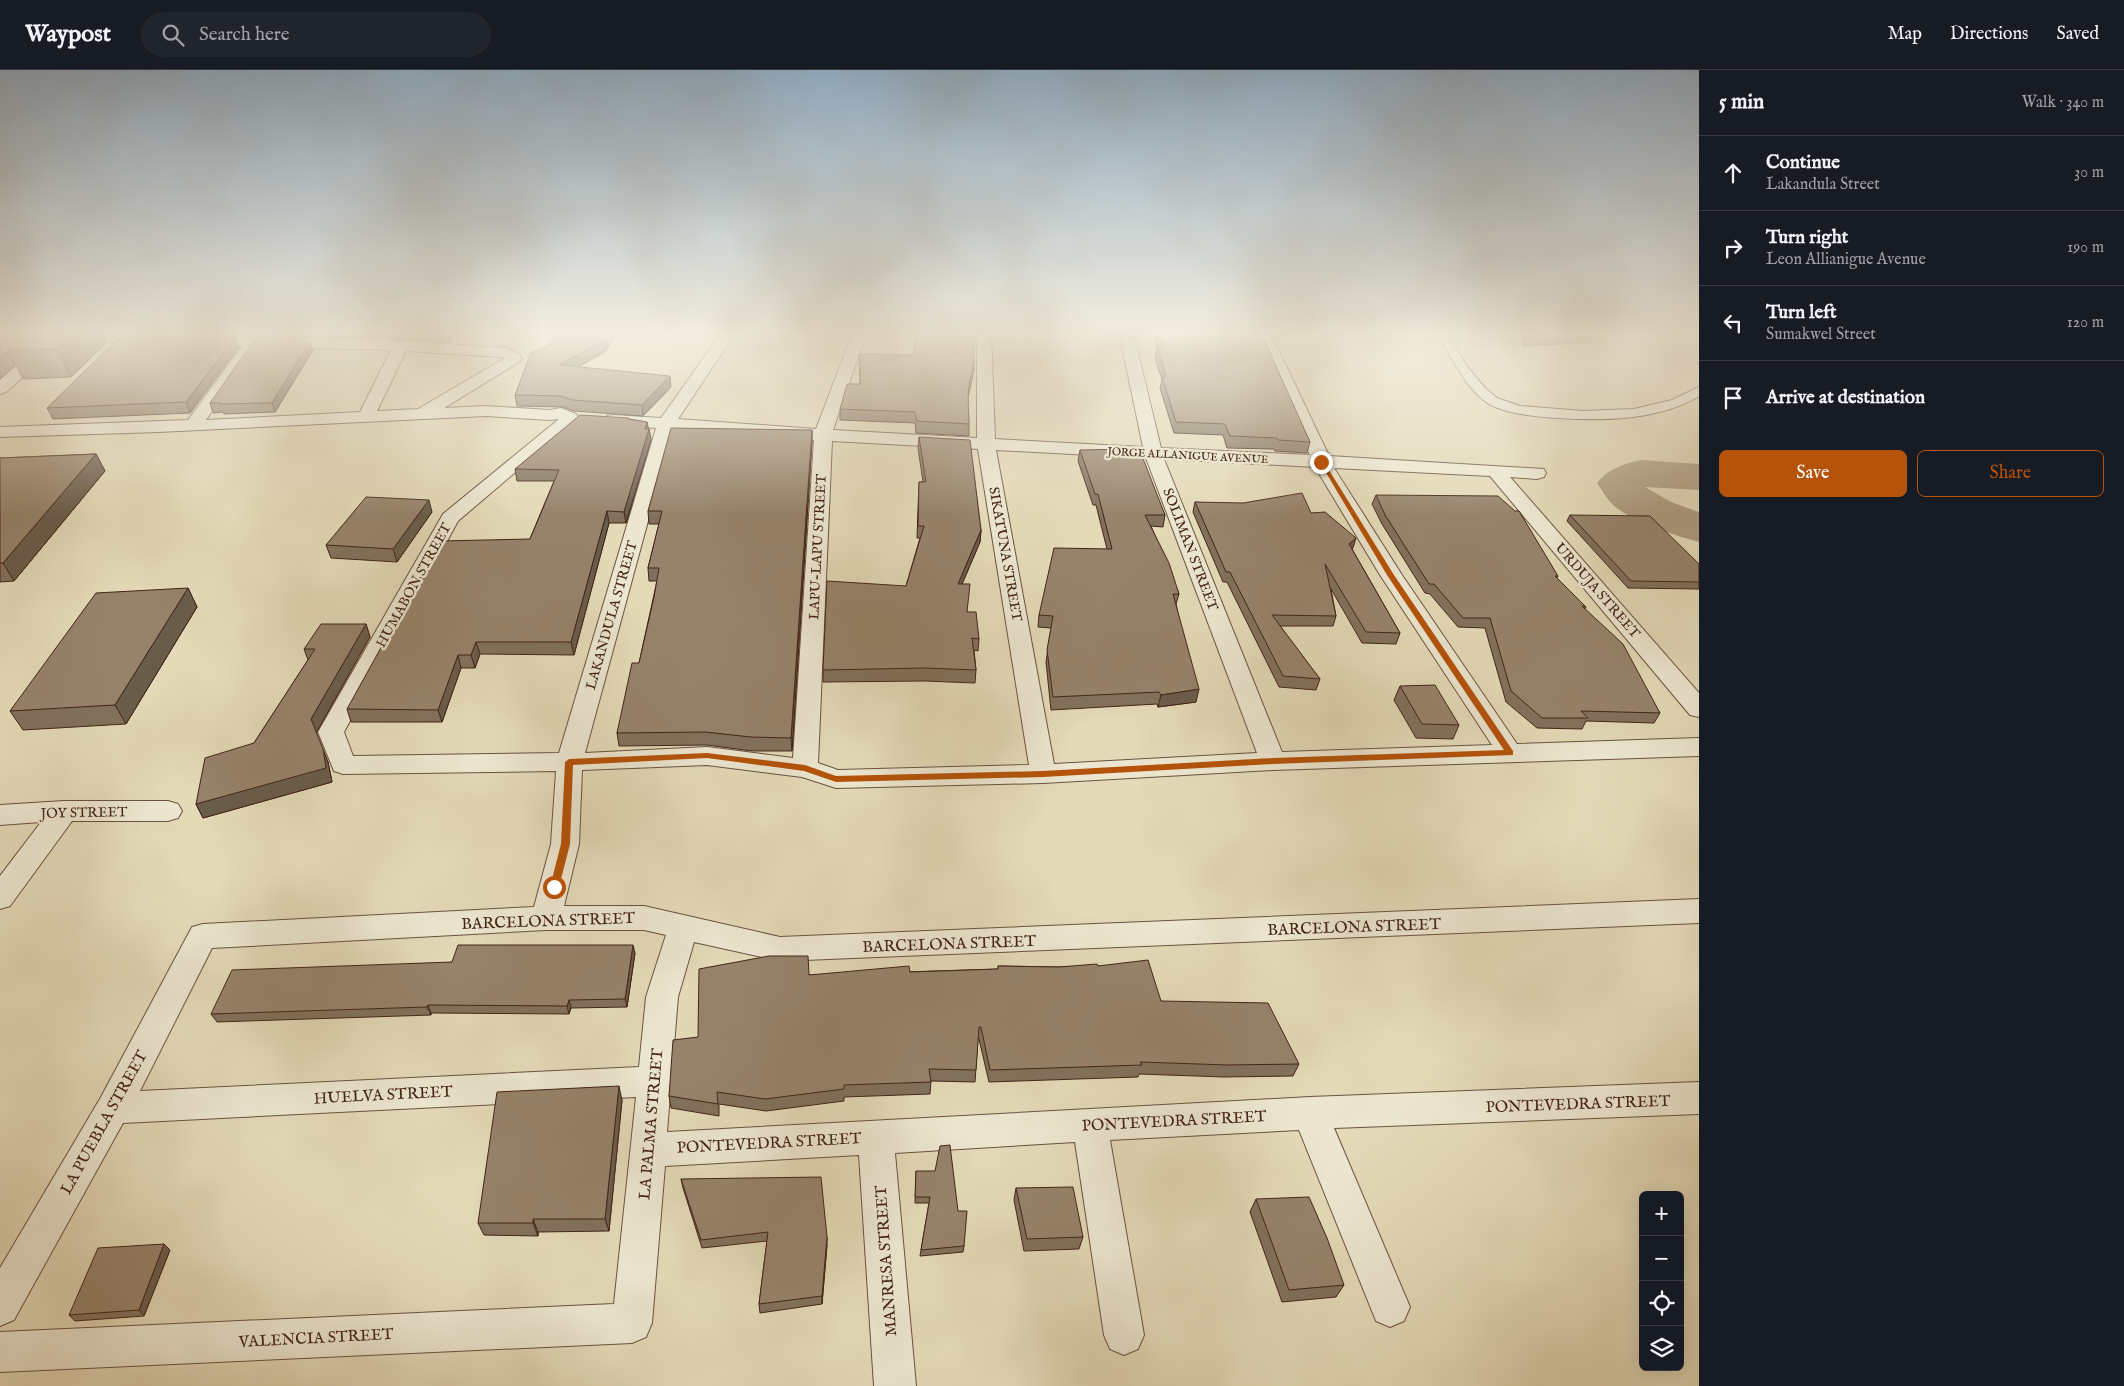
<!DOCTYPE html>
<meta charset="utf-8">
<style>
:root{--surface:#171b24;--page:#20242c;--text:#f1f3f6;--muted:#9ea1a6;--line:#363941;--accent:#b45309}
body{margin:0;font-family:"IM FELL English",serif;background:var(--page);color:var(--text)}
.controls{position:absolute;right:15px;bottom:15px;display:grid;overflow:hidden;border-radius:8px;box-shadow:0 5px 20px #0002}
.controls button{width:45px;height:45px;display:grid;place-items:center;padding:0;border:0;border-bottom:1px solid var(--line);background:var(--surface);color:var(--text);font:25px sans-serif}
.stop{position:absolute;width:15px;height:15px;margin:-11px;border:4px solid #b45309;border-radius:50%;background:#fff}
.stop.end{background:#b45309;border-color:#fff;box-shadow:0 1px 5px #0008}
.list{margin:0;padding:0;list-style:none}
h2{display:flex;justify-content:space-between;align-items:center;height:65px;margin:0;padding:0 20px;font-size:21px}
h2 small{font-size:16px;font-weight:400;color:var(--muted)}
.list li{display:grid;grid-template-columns:32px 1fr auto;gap:15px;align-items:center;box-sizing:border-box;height:75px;padding:0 20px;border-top:1px solid var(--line)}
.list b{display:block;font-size:19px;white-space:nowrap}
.list p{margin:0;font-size:16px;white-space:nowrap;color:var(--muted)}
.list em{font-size:16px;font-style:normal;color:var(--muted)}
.actions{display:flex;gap:10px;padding:15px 20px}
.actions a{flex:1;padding:11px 0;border:1px solid var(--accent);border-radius:8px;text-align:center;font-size:18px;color:var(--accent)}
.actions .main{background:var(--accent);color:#fff}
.icon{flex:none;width:28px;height:28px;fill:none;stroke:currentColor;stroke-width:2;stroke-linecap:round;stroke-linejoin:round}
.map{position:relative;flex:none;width:1699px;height:1316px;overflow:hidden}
header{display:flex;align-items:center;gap:30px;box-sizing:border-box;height:70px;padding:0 25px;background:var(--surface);border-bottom:1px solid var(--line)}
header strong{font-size:24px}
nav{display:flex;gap:28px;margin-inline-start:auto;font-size:18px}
.search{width:350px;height:45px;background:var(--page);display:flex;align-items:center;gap:12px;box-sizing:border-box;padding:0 18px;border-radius:28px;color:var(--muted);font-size:19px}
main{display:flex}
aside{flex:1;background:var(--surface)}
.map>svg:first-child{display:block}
</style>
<header>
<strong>Waypost</strong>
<div class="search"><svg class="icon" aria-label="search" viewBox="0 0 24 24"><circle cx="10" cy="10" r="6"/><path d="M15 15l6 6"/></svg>Search here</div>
<nav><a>Map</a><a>Directions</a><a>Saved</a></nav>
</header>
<main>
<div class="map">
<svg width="1699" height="1316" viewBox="0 0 1699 1316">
<rect width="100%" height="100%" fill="#e4dab8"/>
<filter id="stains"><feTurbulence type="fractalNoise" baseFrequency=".004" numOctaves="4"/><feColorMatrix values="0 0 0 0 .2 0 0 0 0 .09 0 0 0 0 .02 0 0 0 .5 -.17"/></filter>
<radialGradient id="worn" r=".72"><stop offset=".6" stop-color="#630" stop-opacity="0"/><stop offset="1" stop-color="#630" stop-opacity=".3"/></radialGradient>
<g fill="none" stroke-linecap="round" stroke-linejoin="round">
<!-- river -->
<path fill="#ad9c81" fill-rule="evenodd" d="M1641,390L1699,394V420L1645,417L1671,432L1699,442V472C1676,466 1631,451 1613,435C1607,429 1602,420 1597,413C1607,399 1624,394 1641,390Z"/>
<!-- pedestrian casing -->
<g stroke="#6a523f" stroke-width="2">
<path id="pedestrian" d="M1435,262H1447L1466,295L1485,318L1497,328L1520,336L1583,341L1634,339L1672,330L1699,317V326C1680,338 1655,344 1633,347C1602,351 1512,351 1486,332C1462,314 1452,285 1435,262Z"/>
</g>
<!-- minor casing -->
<g stroke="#6a523f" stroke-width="2">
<g id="minor">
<polygon points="55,262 154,264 159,266 162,269 159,272 154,274 64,270 6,322 0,324 0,310"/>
<path d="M722,262H736L678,349L816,359L853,262H867L833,360L977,368V262H991L995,369L1143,377L1119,262H1133L1161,378L1310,385L1256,262H1270L1329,386L1544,399L1546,403L1544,407L1537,409L1510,407L1699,623V647L1690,645L1490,406L1334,398L1402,505L1517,674L1699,668V686L1273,700L1043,713L836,718L802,707L707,695L582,700L579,774L564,836H644L780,867L1699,829V853L780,891L694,872L678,927L667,1062L1310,1027L1699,1012V1044L1334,1058L1410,1237L1404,1251L1390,1257L1376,1251L1299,1060L1110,1070L1144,1265L1138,1279L1124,1285L1110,1279L1104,1265L1075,1072L895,1083L916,1316H874L859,1085L665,1096L652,1253L646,1267L632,1273L0,1302V1262L614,1234L636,1027L123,1053L14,1250L0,1256V1198L101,1027L192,857L203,854L534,837L551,774L556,701L343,704L334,701L318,662L443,444L559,349L550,350L486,346L159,362L0,367V357L188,350L242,276L199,274L196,271L199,268L204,266L401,271L506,278L519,284L522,289L519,292L444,338L486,336L550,340L561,338L576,344L579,348L458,451L344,662L353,686L559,683L656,358L613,355L607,354L604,350L607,346L613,345L661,348ZM257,277L391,280L360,342L206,350ZM406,281L503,287L505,288L418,339L377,341ZM673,359L814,370L793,688L707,677L585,683ZM832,371L978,379L1029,695L838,700L818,693ZM996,380L1146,388L1257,683L1054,694ZM1164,389L1315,397L1380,505L1492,675L1282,682ZM546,860H644L666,865L646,927L639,997L140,1021L212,878Z"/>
<polygon points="64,731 168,731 178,734 182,741 178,748 168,751 72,751 10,836 0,839 0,806 41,752 0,755 0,735"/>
</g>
</g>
<!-- pedestrian -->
<use href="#pedestrian" fill="#ede7d1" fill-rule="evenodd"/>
<!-- minor -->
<use href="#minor" fill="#ede7d1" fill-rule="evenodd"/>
</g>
<!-- wall -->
<g fill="#81715c" stroke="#422417">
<polygon points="0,262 106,273 71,307 23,309 16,295 0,309"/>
<polygon points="122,262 458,262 450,272 401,269"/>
<polygon points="1152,262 1257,262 1310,372 1307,383 1275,381 1274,379 1227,378 1223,365 1174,363 1160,318 1162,310 1155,288 1157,278"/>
<polygon points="1522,262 1595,262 1605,267 1602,272 1523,276"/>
<polygon points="239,277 190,343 53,349 47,338"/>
<polygon points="313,280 275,342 224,344 223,342 213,343 210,333"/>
<polygon points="606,281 578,297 671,317 643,346 574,341 563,337 517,336 515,325"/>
<polygon points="859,284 974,299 968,328 969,354 969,366 916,363 915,353 840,350 840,339 860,314"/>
<polygon points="629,349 647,352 648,359 649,359 651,370 626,453 609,453 574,585 480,584 475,598 461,598 442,652 351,652 347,639 530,469 554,411 517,411 515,399"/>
<polygon points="812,360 812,372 792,681 752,681 707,675 619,676 617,663 639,593 657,511 649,511 648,498 659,454 649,454 648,441"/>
<polygon points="919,367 981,460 980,472 962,514 967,542 979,569 978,581 974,580 976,600 975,613 924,611 823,612 823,600 906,516 920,468 917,468 919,412 923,412 918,378"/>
<polygon points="1080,380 1165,445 1163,457 1151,456 1179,524 1176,534 1196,632 1158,637 1157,634 1051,640 1046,592 1051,558 1038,557 1039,545 1107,479 1096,435 1093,435 1078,391"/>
<polygon points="96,384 105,401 14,511 0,512 0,388"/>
<polygon points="1376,425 1558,506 1557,508 1586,537 1585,539 1660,643 1654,653 1586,651 1582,659 1537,658 1506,632 1485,558 1458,557 1430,524 1425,523 1382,454 1372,434"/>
<polygon points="1195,432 1311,443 1353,478 1352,479 1400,563 1396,574 1362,573 1331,519 1336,546 1333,556 1280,556 1320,609 1316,620 1279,617 1227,512 1223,512 1193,442"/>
<polygon points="432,442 397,492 331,488 326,475"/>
<polygon points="1570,445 1699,494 1699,519 1628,518 1567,451"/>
<polygon points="188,518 197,537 126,654 23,660 10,641"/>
<polygon points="366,554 370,567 316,663 328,692 332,712 203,748 196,734 254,673 308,590 304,579"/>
<polygon points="1400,616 1459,655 1453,669 1416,668 1394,630"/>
<polygon points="635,883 627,937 571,938 569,944 431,943 431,945 217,952 211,944 452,892"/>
<polygon points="998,896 1059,897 1098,896 1161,931 1299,994 1293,1006 1224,1007 1139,1004 1138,1007 989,1012 979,969 978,969 975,1012 931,1011 930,1024 844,1027 844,1031 766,1041 719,1034 719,1046 671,1038 669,1026 698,967 809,905 998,899"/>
<polygon points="622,1030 609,1161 538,1162 538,1166 484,1165 478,1153"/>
<polygon points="916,1101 958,1141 964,1176 963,1182 920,1186 929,1133 915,1133"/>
<polygon points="681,1109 827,1175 822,1234 760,1243 759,1234 767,1171 702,1178 683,1118"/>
<polygon points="1016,1118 1083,1167 1079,1179 1024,1181 1014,1130"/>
<polygon points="1256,1129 1344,1215 1336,1227 1282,1232 1250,1142"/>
<polygon points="164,1174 170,1180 144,1246 75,1251 69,1245"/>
</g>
<!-- shaded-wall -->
<g fill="#695c4b" stroke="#422417">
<polygon points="76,262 102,262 106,273 71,307 57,279"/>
<polygon points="448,262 458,262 450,272"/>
<polygon points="610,262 618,262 606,281 562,306 560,295"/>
<polygon points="236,266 239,277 190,343 186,332"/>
<polygon points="310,271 313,280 275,342 272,333"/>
<polygon points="8,281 16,295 0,309 0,288"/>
<polygon points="974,289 974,299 967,333 968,322"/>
<polygon points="670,306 671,317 643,346 642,335"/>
<polygon points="647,352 649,361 649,359 651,370 626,453 624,442 645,359"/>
<polygon points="812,360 812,372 792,681 791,668"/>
<polygon points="96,384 105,401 14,511 3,493"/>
<polygon points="429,430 432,442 397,492 393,479"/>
<polygon points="607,441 609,453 574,585 571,572"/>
<polygon points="981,460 980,472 957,526 958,514"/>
<polygon points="1356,468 1353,478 1345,484 1349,474"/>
<polygon points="188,518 197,537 126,654 115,635"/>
<polygon points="366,554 370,567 316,663 311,649"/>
<polygon points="476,572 480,584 475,598 471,585"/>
<polygon points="458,585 461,598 442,652 438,640"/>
<polygon points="1199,619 1196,632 1158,637 1161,625"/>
<polygon points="323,679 328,692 332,712 203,748 196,734"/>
<polygon points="633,875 635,883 627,937 625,929"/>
<polygon points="569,930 571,938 569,944 567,936"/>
<polygon points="428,935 431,943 431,945 427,937"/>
<polygon points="619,1016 622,1030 609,1161 605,1149"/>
<polygon points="533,1149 538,1162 538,1166 533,1153"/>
<polygon points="827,1167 827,1175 822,1234 822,1226"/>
<polygon points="164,1174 170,1180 144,1246 139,1240"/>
</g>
<!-- building -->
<g fill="#96836b" stroke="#422417">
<polygon points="0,262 30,262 0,288"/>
<polygon points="30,262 76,262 57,279 8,280"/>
<polygon points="558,262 610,262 604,270 560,295 670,306 642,335 573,330 561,326 515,325 531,283 548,276"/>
<polygon points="916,262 974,262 974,289 968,322 969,354 917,351 915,342 840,339 847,314 861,314 859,284 913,285"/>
<polygon points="1157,262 1257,262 1260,269 1264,269 1310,372 1278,370 1277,368 1230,366 1225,354 1176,352 1162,307 1166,307 1157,277 1162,277"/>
<polygon points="1525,262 1595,262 1605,267 1526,270"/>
<polygon points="124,263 236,266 186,332 47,338"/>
<polygon points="255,269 310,271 272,333 220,334 221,333 210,333"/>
<polygon points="580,345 629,348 628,349 647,352 645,359 649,359 624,442 607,441 571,572 476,572 471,585 458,585 438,640 347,639 440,471 530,469 559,400 515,399"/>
<polygon points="671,358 812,360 791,668 751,667 705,662 617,663 632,593 639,593 654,527 659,498 648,498 662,441 648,441"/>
<polygon points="919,367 970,370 981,460 958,514 970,514 967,542 976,542 979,569 972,568 976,600 925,598 823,600 827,511 906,516 924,456 918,456 919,412 926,412"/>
<polygon points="1130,379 1133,385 1142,386 1165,445 1145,445 1169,493 1179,524 1173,524 1199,619 1161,625 1159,622 1053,627 1047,580 1053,546 1039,545 1054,478 1112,479 1098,424 1095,424 1080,380"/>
<polygon points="96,384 3,493 0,493 0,388"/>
<polygon points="1302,423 1311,443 1325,442 1356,468 1349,474 1400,563 1366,562 1325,494 1336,546 1272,545 1320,609 1283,606 1230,502 1226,502 1195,432 1243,433"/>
<polygon points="1376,425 1498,426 1515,441 1519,441 1558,506 1555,506 1586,537 1582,536 1623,574 1660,643 1581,641 1588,648 1542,648 1511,621 1490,548 1463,548 1434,514 1429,514 1385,445"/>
<polygon points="366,427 429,430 393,479 326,475"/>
<polygon points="1570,445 1650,446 1699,494 1699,512 1631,511"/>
<polygon points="188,518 115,635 10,641 96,523"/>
<polygon points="321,554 366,554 311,649 323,679 326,698 196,734 205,688 254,673 315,579 304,579"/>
<polygon points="1435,615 1459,655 1422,654 1400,616"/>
<polygon points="458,875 633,875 625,929 569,930 567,936 428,935 427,937 211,944 232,900 452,892"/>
<polygon points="769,886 808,886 809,905 909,896 910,902 998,899 998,896 1059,897 1097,894 1098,896 1148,890 1161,931 1268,933 1299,994 1228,995 1140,992 1142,995 990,1000 981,957 979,957 976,1000 929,999 931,1012 844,1015 844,1019 765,1029 717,1022 718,1034 669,1026 673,970 698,967 699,899"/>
<polygon points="619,1016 605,1149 533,1149 533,1153 478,1153 497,1022"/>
<polygon points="950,1075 958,1141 967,1141 964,1176 921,1180 930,1127 915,1127 916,1101 935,1101 940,1076"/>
<polygon points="821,1107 827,1167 822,1226 759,1234 768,1162 701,1170 681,1109"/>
<polygon points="1073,1117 1083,1167 1027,1169 1016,1118"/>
<polygon points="1309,1127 1327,1168 1344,1215 1289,1220 1256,1129"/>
<polygon points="164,1174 139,1240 69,1245 98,1178"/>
</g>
<!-- sky -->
<linearGradient id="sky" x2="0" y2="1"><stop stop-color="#90aabf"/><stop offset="0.59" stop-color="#f3eedf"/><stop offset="1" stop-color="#f3eedf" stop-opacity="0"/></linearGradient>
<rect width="1699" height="446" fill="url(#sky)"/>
<!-- route -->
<polygon fill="#b45309" points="1319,391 1324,392 1394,505 1513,681 1513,685 1273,694 1043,707 836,712 804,701 707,688 573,695 570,774 559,817 554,820 551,819 550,817 561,774 565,692 569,689 707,683 805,695 836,706 1043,701 1273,688 1504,680 1387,505"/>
<g text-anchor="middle" stroke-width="5" stroke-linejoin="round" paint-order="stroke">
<!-- far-street labels -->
<g font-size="11" fill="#422417" stroke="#ede7d1">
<text transform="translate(1188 385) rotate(3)" y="4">JORGE ALLANIGUE AVENUE</text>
</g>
<!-- street labels -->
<g font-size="14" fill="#422417" stroke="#ede7d1">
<text transform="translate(817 477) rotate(-87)" y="5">LAPU-LAPU STREET</text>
<text transform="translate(1191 479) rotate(69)" y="5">SOLIMAN STREET</text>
<text transform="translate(1006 484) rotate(80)" y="5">SIKATUNA STREET</text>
<text transform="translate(413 515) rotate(-61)" y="5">HUMABON STREET</text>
<text transform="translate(1598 520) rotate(49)" y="5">URDUJA STREET</text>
<text transform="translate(611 545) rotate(-74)" y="5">LAKANDULA STREET</text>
<text transform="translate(84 742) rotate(-1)" y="5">JOY STREET</text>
</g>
<!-- near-street labels -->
<g font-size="16" fill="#422417" stroke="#ede7d1">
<text transform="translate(548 850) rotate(-2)" y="6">BARCELONA STREET</text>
<text transform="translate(1354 856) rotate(-2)" y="6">BARCELONA STREET</text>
<text transform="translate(949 873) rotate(-2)" y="6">BARCELONA STREET</text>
<text transform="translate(383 1024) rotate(-3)" y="6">HUELVA STREET</text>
<text transform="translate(1578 1033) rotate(-2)" y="6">PONTEVEDRA STREET</text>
<text transform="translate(1174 1050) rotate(-3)" y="6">PONTEVEDRA STREET</text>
<text transform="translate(103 1052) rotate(-61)" y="6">LA PUEBLA STREET</text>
<text transform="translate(650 1054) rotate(-85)" y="6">LA PALMA STREET</text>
<text transform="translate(769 1072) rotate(-3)" y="6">PONTEVEDRA STREET</text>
<text transform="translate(885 1191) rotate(-94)" y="6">MANRESA STREET</text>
<text transform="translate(316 1267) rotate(-3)" y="6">VALENCIA STREET</text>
</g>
</g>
<rect width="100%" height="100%" filter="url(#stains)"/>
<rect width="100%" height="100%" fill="url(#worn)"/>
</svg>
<div class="controls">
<button>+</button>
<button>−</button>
<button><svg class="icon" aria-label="locate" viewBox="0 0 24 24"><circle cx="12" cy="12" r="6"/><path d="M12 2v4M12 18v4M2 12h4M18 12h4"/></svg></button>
<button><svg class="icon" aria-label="layers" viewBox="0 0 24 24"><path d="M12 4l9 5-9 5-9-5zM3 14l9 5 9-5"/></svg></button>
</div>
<div class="stop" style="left:554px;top:817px"></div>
<div class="stop end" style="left:1321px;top:392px"></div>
</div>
<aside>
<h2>5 min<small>Walk · 340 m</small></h2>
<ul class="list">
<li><svg class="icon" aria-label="ahead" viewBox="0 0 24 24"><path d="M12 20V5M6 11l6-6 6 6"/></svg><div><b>Continue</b><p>Lakandula Street</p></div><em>30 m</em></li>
<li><svg class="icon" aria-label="right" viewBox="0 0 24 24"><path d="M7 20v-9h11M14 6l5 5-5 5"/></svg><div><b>Turn right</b><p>Leon Allianigue Avenue</p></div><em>190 m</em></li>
<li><svg class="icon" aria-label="left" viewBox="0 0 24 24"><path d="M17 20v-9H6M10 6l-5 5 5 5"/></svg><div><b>Turn left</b><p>Sumakwel Street</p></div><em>120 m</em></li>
<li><svg class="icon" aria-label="arrive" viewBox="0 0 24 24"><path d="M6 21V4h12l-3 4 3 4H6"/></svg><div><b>Arrive at destination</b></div></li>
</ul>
<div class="actions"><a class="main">Save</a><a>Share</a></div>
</aside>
</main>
